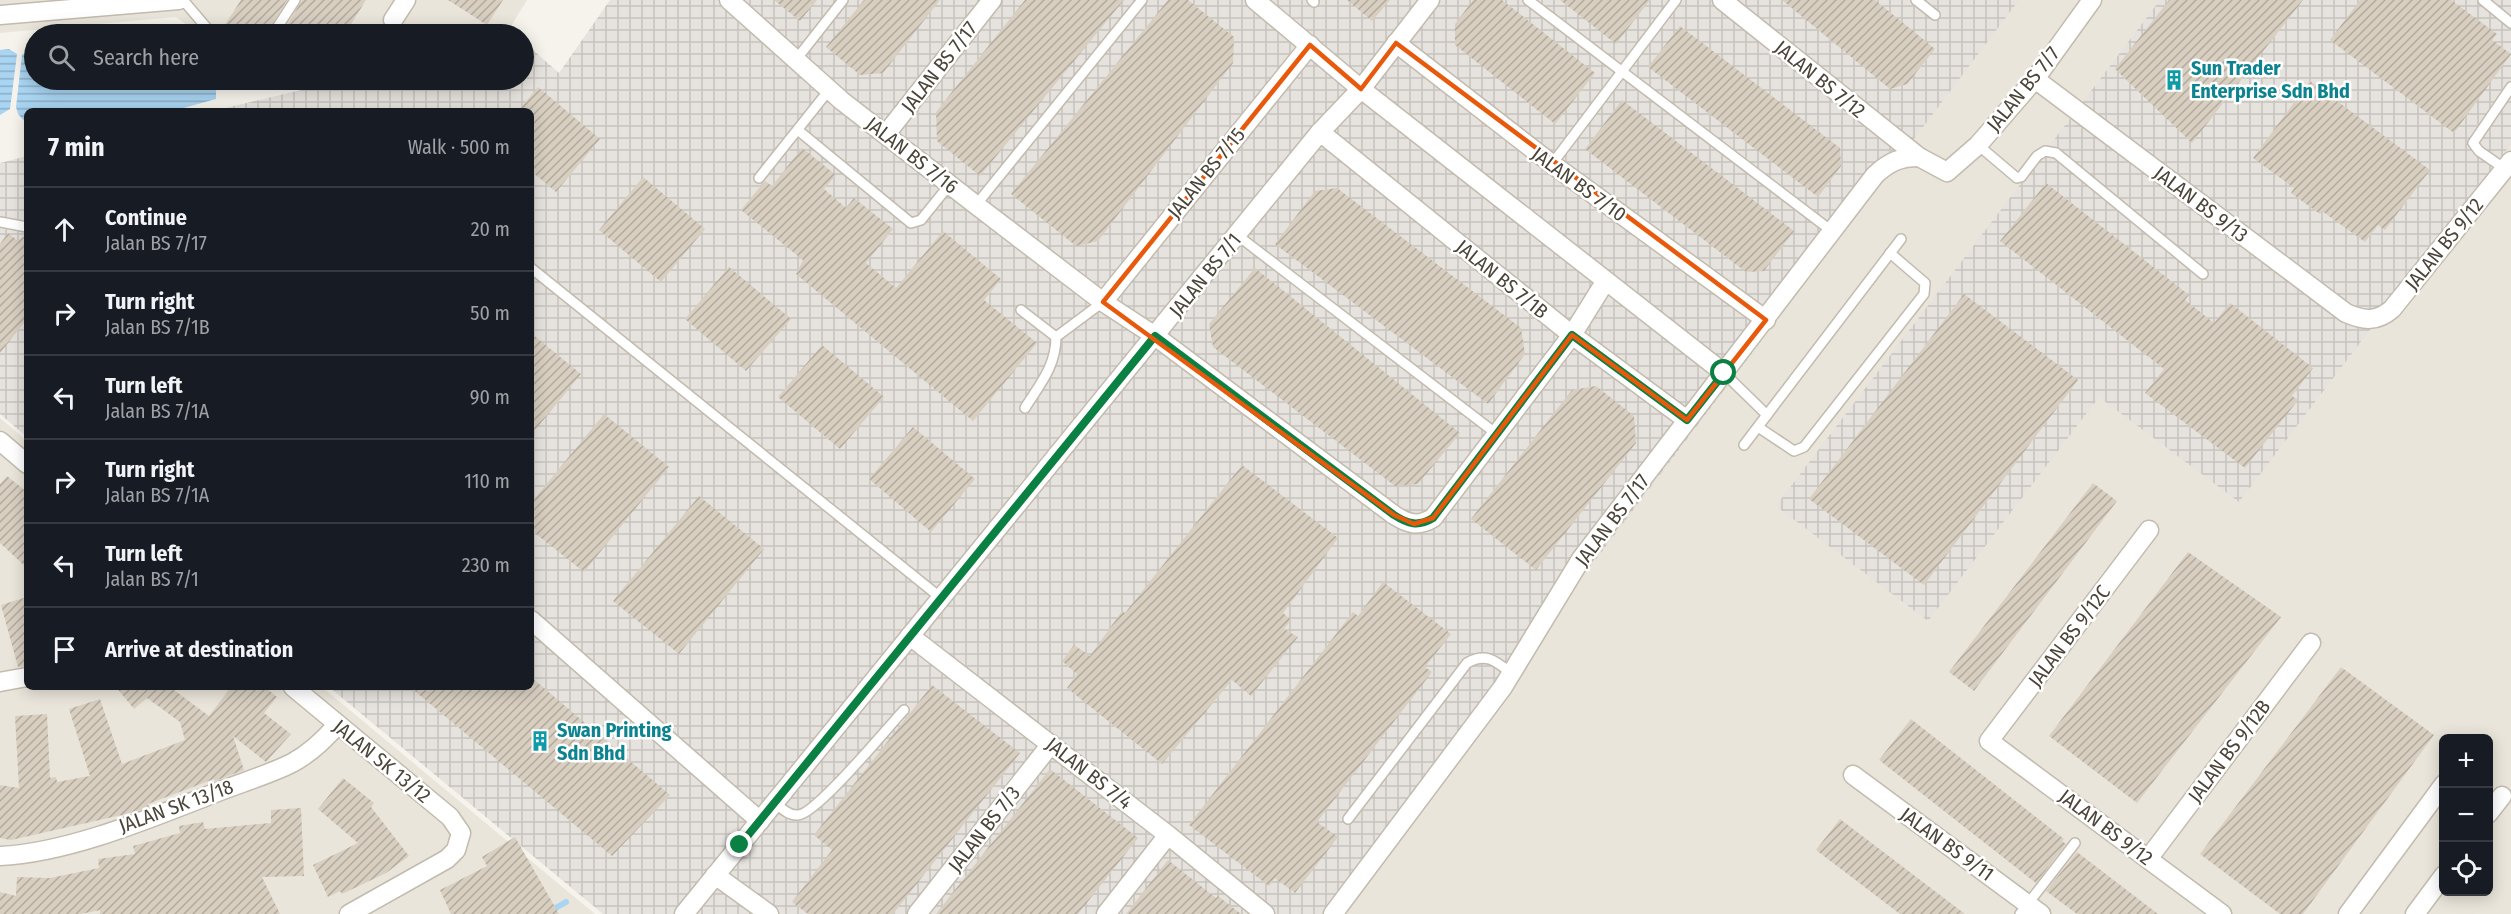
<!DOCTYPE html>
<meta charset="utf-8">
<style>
:root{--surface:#171b24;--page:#20242c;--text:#f1f3f6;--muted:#9ea1a6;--line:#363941}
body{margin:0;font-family:"Fira Sans Condensed",sans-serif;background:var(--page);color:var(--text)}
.controls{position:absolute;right:18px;bottom:18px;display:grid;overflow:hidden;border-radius:9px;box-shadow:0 3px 15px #0003}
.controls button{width:54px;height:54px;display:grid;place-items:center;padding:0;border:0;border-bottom:2px solid var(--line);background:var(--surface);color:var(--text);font:30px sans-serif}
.stop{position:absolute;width:18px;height:18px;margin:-14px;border:4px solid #0b8043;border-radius:50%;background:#fff}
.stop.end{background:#0b8043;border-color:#fff;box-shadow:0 2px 6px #0008}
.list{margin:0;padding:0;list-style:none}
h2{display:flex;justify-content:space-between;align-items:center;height:78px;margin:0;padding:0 24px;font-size:26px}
h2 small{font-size:20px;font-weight:400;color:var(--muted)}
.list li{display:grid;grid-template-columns:39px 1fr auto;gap:18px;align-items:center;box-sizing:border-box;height:84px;padding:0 24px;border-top:2px solid var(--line)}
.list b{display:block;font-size:22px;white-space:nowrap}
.list p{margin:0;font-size:20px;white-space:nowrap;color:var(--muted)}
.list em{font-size:20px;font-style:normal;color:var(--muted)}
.icon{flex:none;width:33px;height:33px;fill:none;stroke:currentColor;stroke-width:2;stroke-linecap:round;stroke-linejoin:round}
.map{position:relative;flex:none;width:2511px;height:914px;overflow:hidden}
.search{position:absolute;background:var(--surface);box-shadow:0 3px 15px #0003;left:24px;top:24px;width:510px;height:66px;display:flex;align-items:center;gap:15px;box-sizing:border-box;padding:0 21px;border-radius:33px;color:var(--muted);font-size:22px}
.panel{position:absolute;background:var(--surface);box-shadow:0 3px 15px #0003;left:24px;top:108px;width:510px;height:582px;border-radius:9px}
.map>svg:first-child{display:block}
</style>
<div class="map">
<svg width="2511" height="914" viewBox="0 0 2511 914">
<defs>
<pattern id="industrial-grid" width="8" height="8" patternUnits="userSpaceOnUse" patternTransform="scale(1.5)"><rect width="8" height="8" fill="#e6e2dd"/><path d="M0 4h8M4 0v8" fill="none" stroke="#c7c3be"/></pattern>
<pattern id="water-rules" width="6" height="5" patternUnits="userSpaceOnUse" patternTransform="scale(1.5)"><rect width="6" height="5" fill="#a9d4f2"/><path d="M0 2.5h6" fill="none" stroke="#8caec5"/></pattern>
<pattern id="building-hatch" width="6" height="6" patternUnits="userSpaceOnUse" patternTransform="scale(1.5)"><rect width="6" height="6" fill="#d8cfc1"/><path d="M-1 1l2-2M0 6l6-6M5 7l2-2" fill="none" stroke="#b1aa9e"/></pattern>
</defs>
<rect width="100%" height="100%" fill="#f6f3ec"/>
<!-- residential -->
<g fill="#eae5da" fill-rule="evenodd">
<polygon points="0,0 527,0 506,34 199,34 176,17 0,33"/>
<path d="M2017,0H2511V914H1316ZM2444,738H2488V892H2444Z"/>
<polygon points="0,418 27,441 27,687 322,687 595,914 0,914"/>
</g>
<!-- industrial -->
<g fill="url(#industrial-grid)">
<polygon points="610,0 2019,0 1328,914 603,914 329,687 531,687 531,111 213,111 343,80 524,80 524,42 559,73"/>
<polygon points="2160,0 2511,0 2511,144 2239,502 2099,397 1928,621 1776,506"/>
<polygon points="27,156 27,437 0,414 0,163"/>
</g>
<!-- water -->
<g fill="url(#water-rules)">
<polygon points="34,45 34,80 216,80 216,99 173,111 27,111 27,124 18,114 16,107 22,55"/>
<polygon points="9,49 17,54 10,109 0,115 0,50"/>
</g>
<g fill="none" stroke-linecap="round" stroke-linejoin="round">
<!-- stream -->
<polyline stroke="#a9d4f2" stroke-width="6" points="545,914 566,902"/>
</g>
<!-- building -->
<g fill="url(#building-hatch)">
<polygon points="241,0 287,0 266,34 219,34"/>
<polygon points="302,0 366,0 345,34 299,34 286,27"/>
<polygon points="448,0 503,0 487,25"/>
<polygon points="774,0 817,0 800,21"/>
<polygon points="864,0 940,0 883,73 860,75 826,47"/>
<polygon points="1025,0 1124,0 980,176 937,141 936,112"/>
<polygon points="1168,0 1188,0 1234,37 1233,63 1098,241 1076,246 1011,194"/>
<polygon points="1347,0 1390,0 1372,21"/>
<polygon points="1473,0 1502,0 1595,73 1555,124 1455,45 1455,24"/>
<polygon points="1560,0 1650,0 1616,44"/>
<polygon points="1782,0 1875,0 1935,49 1907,84 1890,89"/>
<polygon points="2169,0 2303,0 2192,143 2115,69"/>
<polygon points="2360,0 2451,0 2497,34 2492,40 2511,54 2454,133 2330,40"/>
<polygon points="1680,26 1840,148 1841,166 1818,197 1648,67"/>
<polygon points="2310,81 2430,170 2385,230 2378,225 2365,242 2322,211 2320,214 2291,193 2294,188 2253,158"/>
<polygon points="538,87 600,139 556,192 531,171 531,111 518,111"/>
<polygon points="1622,100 1794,231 1764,271 1746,272 1585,149"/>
<polygon points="802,148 836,175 824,189 846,208 854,198 893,229 866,263 896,288 943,231 1001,279 984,300 1037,343 973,421 796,274 803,260 741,210 765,181 772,186"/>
<polygon points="643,177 705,229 661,282 599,230"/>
<polygon points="2046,183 2189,295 2185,300 2214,323 2230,303 2313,368 2292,396 2298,400 2245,468 2145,393 2164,369 2000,241"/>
<polygon points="1337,188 1521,328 1525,354 1488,404 1275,244 1315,191"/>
<polygon points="8,233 18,241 27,234 27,319 0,353 0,244"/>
<polygon points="729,267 791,319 746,371 685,319"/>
<polygon points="1255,268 1460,433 1418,484 1395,486 1213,347 1209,324"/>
<polygon points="1964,294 2078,380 1924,585 1809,499"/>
<polygon points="531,333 581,374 531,435"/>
<polygon points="822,345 884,397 840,449 778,397"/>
<polygon points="1596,386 1634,416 1636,443 1536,570 1471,519 1572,390"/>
<polygon points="604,414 669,467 584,572 531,530 531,503"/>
<polygon points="913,427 975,479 931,532 869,479"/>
<polygon points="1242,465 1338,538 1283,613 1291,620 1284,629 1298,637 1251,696 1232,680 1162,764 1067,688 1077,674 1062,661 1074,645 1090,656 1122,611 1125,613"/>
<polygon points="7,476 27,492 27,568 0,543 0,484"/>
<polygon points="2093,483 2117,501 1974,691 1949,672"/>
<polygon points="699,496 764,549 679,654 613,601"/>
<polygon points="2188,552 2281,617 2137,803 2049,736"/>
<polygon points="1383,582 1451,634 1425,667 1432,672 1317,822 1338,837 1295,893 1275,878 1269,886 1189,825 1353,612 1358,616"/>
<polygon points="27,597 27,666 18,667 1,605"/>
<polygon points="2341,667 2434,735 2303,914 2280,914 2200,854"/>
<polygon points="531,677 670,795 612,856 410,687 531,687"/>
<polygon points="932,685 1020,753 893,914 808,914 792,902 832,850 814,835"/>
<polygon points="116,687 170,687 209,716 231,687 265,687 277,697 264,713 291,734 266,762 233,736 244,770 215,781 214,779 148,804 149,807 135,812 11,840 0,838 0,785 19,788 15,716 47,714 50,778 56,777 57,782 90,776 69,709 100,699 122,764 185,740 180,722 147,698 134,709"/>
<polygon points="1911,719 2064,839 2062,841 2066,844 2036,883 1879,760"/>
<polygon points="1050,769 1138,838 1078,914 936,914"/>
<polygon points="343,778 374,803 371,807 409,856 386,873 342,894 340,891 328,897 313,865 358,843 318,809"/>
<polygon points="301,808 304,876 262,877 280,914 100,914 100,910 81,914 0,914 0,892 16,896 17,877 50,878 99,868 98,859 135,854 133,846 180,833 179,826 203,822 205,829 271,823 271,810"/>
<polygon points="1840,819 1965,914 1900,914 1816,850"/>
<polygon points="515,837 559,914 451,914 440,890 487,866 482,857"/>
<polygon points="2077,852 2158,914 2077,914 2046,891"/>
<polygon points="1168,860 1216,898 1218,896 1241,914 1126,914"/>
</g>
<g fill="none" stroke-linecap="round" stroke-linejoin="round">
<!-- lane casing -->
<g stroke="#c2bbae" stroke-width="12">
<g id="lane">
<polyline points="183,0 212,34"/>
<polyline points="1312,0 1314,2"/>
<polyline points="1528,0 1833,232"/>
<polyline points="1916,0 1935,15"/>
<polyline points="2483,0 2511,23"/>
<polyline points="273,34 295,0"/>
<polyline points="795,61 843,0"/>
<polyline points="799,131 911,223 921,220 950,184"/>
<polyline points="1978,145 2017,178 2021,177 2037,156 2045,151 2056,153 2203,274"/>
<polyline points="1552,164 1676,0"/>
<polyline points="2505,169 2479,151 2473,143 2511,87"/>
<polyline points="759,178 829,90"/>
<polyline points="976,205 1142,0"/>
<polyline points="0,222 27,227"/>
<polyline points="1237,235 1498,435"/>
<polyline points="531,268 941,598"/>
<polyline points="1021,310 1056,337"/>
<polyline points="1724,373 1767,415"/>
<path d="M1025,408C1040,384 1056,366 1056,337L1103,302"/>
<polyline points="1758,427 1794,451 1804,447 1924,294 1925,283 1890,253"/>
<polyline points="1744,445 1901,239"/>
<path d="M774,802C781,808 789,816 798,815C817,814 887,728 904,710"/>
<path d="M1348,819L1467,663C1486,652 1496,661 1512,674"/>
<polyline points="2020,914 2075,843"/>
</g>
</g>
<!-- street casing -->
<g stroke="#c2bbae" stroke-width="21">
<g id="street">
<path d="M729,0L842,101L976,205L1103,302L1155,336L1394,515C1408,524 1418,527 1433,518L1572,335L1605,282"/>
<polyline points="1255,0 1361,89 1724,373"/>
<polyline points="1722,0 1919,157 1947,172 1978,145 2035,79 2092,0"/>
<polyline points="0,15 179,0"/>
<polyline points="393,20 406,0"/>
<polyline points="1396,43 1552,164 1766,320"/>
<path d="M2035,79L2346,313C2364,321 2377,322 2392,309L2511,161"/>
<polyline points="1320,132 1572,335 1687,420"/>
<polyline points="886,134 992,0"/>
<polyline points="1103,302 1310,45"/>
<polyline points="0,441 27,464"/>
<polyline points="2149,530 1989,741 2222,914"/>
<polyline points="531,620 760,821"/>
<polyline points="910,636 1168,835 1265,914"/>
<polyline points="0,682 27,677"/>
<polyline points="293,687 450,817 461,833 456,850 447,859 349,914"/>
<polyline points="1853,775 2041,914"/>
<polyline points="2488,814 2502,796"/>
<path d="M0,856C68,853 151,818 215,793C240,783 268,775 292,763C311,753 324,740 337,725"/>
<polyline points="2148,859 2311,643"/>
<polyline points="715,875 769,914"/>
<polyline points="684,914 1320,132 1361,89 1430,0"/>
<polyline points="917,914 1051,744"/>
<polyline points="1106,914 1168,835"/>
<path d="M1333,914L1503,687L1581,559L1875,175C1889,162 1900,157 1919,157"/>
<polyline points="2348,914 2444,784"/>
<polyline points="2415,914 2444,875"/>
</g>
</g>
<!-- lane -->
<use href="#lane" stroke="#fff" stroke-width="9"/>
<!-- street -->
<use href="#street" stroke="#fff" stroke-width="18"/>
</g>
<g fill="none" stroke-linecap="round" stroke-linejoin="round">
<!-- route -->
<path stroke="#0b8043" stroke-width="8" d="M740,845L1155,336L1394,515C1408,524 1418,527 1433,518L1572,335L1687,420L1724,373"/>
</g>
<!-- marked area -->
<path fill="none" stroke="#e8590c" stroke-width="4.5" stroke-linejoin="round" d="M1396,43L1766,320L1687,420L1572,335L1433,518L1414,524L1394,515L1103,302L1310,45L1361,89Z"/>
<!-- icons -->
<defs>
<g id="building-bare" transform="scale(1.62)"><path d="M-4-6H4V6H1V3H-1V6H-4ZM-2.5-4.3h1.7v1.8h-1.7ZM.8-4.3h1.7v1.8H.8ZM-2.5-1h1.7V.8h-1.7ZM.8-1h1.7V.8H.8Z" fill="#0f9aa8" stroke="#fff" stroke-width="2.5" paint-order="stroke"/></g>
</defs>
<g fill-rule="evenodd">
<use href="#building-bare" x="2174" y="80"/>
<use href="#building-bare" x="540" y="741"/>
</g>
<g text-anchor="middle" stroke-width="5" stroke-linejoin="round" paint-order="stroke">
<!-- street labels -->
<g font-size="20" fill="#4b4439" stroke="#fff">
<text transform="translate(939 67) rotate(-52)" y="7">JALAN BS 7/17</text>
<text transform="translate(1820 79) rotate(39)" y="7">JALAN BS 7/12</text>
<text transform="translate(2023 89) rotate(-51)" y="7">JALAN BS 7/7</text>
<text transform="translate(912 155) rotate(38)" y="7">JALAN BS 7/16</text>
<text transform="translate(1206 173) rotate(-51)" y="7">JALAN BS 7/15</text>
<text transform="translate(1579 184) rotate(36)" y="7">JALAN BS 7/10</text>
<text transform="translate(2201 204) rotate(37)" y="7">JALAN BS 9/13</text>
<text transform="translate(2444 244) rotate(-51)" y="7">JALAN BS 9/12</text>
<text transform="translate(1205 275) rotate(-51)" y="7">JALAN BS 7/1</text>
<text transform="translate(1502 279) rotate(39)" y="7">JALAN BS 7/1B</text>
<text transform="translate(1612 520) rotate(-53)" y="7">JALAN BS 7/17</text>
<text transform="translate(2069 636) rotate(-53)" y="7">JALAN BS 9/12C</text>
<text transform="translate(2229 751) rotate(-53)" y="7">JALAN BS 9/12B</text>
<text transform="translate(382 761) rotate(39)" y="7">JALAN SK 13/12</text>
<text transform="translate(1089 773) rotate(38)" y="7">JALAN BS 7/4</text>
<text transform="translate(176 806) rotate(-20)" y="7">JALAN SK 13/18</text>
<text transform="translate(2106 827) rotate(37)" y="7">JALAN BS 9/12</text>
<text transform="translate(984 829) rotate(-52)" y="7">JALAN BS 7/3</text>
<text transform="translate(1947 844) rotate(36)" y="7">JALAN BS 9/11</text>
</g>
<!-- culture labels -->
<g font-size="20" font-weight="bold" fill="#0d838f" stroke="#fff" text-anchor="start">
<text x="2191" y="75">Sun Trader<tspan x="2191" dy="23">Enterprise Sdn Bhd</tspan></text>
<text x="557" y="737">Swan Printing<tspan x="557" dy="23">Sdn Bhd</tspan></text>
</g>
</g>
</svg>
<div class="controls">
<button>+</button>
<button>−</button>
<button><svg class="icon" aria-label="locate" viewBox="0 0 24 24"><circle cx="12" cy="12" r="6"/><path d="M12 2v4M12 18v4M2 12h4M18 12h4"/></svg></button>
</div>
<div class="stop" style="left:1724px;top:373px"></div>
<div class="stop end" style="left:740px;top:845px"></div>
<div class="search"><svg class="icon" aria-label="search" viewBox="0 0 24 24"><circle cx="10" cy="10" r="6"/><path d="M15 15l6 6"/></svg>Search here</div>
<section class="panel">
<h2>7 min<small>Walk · 500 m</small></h2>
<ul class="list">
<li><svg class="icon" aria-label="ahead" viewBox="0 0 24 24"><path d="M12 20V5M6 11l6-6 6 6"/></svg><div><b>Continue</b><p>Jalan BS 7/17</p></div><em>20 m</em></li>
<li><svg class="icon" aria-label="right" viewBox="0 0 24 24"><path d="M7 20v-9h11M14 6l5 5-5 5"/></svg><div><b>Turn right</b><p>Jalan BS 7/1B</p></div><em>50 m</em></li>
<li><svg class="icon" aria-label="left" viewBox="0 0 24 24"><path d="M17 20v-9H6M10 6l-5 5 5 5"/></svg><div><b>Turn left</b><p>Jalan BS 7/1A</p></div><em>90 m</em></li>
<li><svg class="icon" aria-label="right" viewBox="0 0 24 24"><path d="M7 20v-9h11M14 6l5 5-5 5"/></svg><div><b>Turn right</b><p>Jalan BS 7/1A</p></div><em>110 m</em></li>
<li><svg class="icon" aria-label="left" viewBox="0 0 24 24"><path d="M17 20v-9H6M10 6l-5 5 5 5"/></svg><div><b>Turn left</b><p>Jalan BS 7/1</p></div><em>230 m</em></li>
<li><svg class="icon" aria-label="arrive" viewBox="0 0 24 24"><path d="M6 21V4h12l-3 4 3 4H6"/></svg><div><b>Arrive at destination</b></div></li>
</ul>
</section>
</div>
